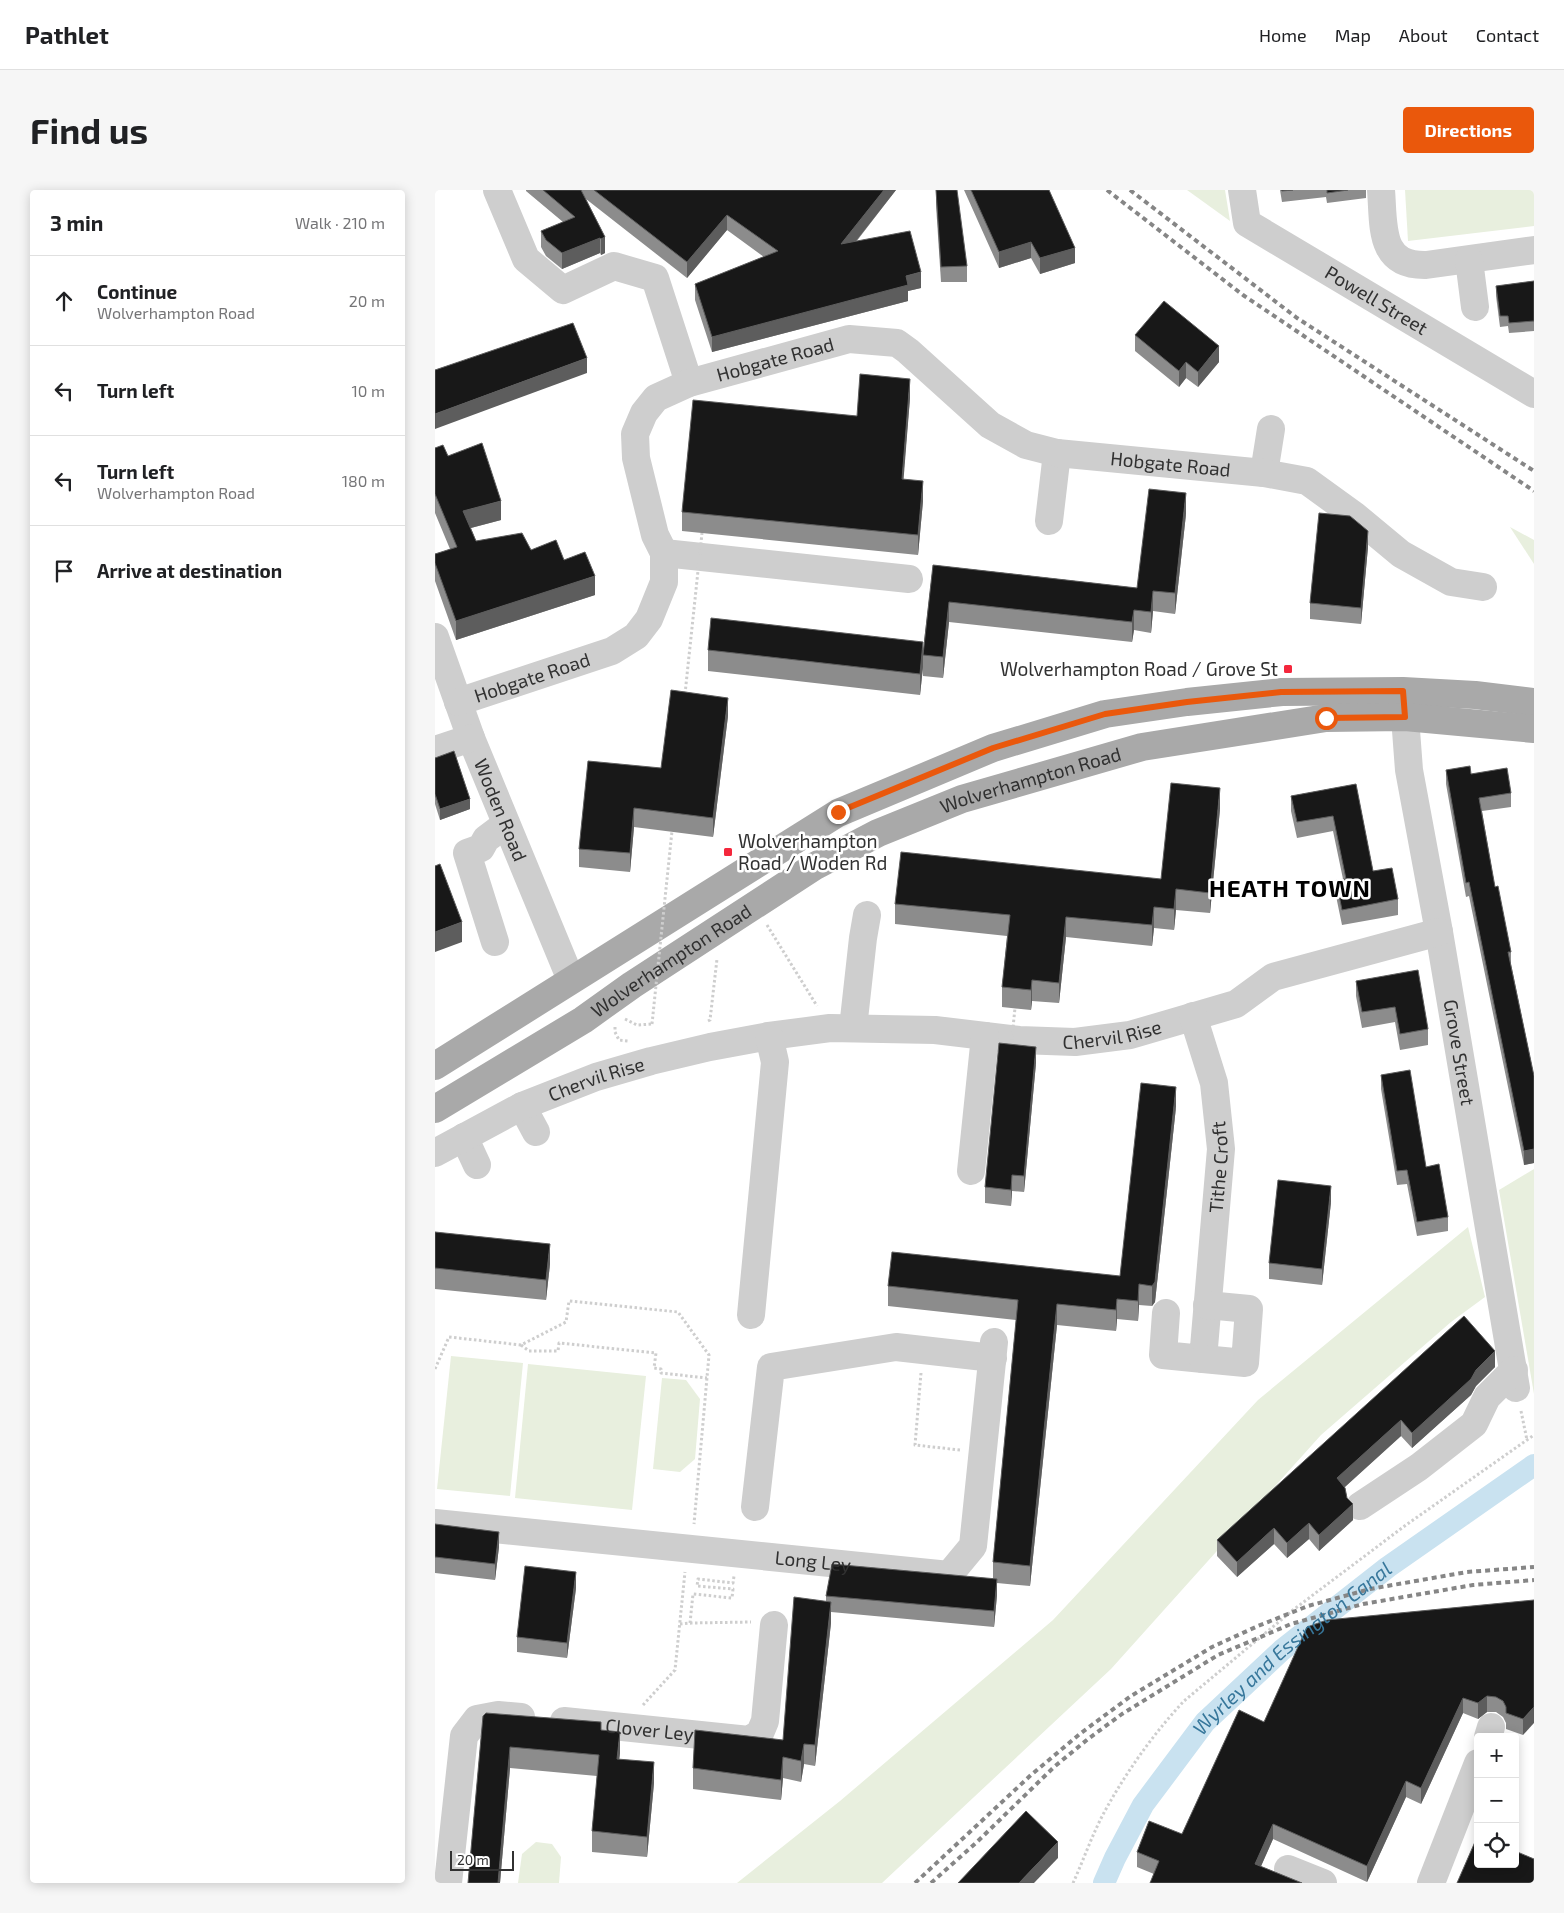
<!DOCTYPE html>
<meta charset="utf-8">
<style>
:root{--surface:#fff;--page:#f6f6f6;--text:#202124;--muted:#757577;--line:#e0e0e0;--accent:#ea580c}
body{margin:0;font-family:"Exo 2",sans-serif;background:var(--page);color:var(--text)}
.controls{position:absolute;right:15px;bottom:15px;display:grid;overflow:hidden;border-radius:5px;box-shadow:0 2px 12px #0003}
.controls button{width:45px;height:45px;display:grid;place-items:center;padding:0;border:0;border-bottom:1px solid var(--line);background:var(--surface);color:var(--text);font:25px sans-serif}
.scale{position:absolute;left:15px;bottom:12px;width:64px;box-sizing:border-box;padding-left:5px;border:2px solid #313131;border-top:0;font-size:14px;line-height:18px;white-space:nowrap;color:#313131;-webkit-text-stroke:4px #fff;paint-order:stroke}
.stop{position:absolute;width:15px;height:15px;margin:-11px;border:4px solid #ea580c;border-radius:50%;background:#fff}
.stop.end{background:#ea580c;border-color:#fff;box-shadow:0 1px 5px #0008}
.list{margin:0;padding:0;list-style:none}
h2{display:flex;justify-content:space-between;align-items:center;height:65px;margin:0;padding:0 20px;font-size:21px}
h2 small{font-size:16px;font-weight:400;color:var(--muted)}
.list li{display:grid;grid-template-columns:32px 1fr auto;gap:15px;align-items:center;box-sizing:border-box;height:90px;padding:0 20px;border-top:1px solid var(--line)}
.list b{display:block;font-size:19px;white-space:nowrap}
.list p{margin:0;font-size:16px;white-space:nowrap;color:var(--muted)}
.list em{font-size:16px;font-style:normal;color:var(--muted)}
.icon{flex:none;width:28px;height:28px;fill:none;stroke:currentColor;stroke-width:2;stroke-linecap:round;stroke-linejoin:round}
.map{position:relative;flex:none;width:1099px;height:1693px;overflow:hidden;border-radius:5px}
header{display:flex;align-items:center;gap:30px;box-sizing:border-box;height:70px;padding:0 25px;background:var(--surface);border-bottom:1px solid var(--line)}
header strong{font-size:24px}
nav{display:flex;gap:28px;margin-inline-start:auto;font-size:18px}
.intro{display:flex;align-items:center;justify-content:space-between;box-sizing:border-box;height:120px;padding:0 30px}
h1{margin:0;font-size:35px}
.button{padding:12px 22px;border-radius:5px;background:var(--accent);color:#fff;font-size:18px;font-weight:700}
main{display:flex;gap:30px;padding:0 30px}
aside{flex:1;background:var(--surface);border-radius:5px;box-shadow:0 2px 12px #0003}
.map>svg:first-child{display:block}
</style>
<header>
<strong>Pathlet</strong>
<nav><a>Home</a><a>Map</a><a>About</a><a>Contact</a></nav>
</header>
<div class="intro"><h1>Find us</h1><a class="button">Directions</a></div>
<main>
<aside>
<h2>3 min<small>Walk · 210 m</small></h2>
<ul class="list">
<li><svg class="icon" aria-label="ahead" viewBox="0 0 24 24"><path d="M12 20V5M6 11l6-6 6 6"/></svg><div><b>Continue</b><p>Wolverhampton Road</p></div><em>20 m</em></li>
<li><svg class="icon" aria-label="left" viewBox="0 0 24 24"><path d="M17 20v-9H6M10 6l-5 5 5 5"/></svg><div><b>Turn left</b></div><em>10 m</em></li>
<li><svg class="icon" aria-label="left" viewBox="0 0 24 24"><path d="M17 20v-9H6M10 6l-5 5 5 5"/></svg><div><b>Turn left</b><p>Wolverhampton Road</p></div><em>180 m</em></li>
<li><svg class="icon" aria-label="arrive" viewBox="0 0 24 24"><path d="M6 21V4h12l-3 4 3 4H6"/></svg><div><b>Arrive at destination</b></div></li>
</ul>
</aside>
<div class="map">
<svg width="1099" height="1693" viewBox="0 0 1099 1693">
<rect width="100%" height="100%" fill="#fff"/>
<!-- green -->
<g fill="#e8efde">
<polygon points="752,0 790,0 795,31"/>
<polygon points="970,0 1099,0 1099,36 973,51"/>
<polygon points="1075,337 1099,350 1099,374"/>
<polygon points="1099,979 1099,1204 1064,1000"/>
<polygon points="1033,1037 1050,1107 1016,1132 886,1245 676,1479 447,1693 302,1693 405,1611 618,1430 823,1210"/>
<polygon points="16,1166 88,1173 75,1306 2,1299"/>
<polygon points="93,1174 211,1186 197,1320 80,1308"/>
<polygon points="227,1188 251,1190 265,1209 260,1269 245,1282 218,1279"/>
<polygon points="101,1652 117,1654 126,1667 124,1693 83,1693 87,1664"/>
</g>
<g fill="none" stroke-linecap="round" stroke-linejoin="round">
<!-- canal -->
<path stroke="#c9e2f0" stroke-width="22" id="s1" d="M669,1693L680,1668L708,1615L770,1532L847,1460L953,1377L1099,1275"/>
<!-- path -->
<g stroke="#cecece" stroke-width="3" stroke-dasharray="2.5 2.5" stroke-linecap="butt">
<polyline points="332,735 382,816"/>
<polyline points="190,829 202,835 217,834"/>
<polyline points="273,831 275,830 282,769"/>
<polyline points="180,837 180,842 184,850 193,851"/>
<polyline points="86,1155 94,1161 123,1161 124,1153 221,1163 219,1178 226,1179 226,1183 272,1188"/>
<polyline points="0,1179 14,1147 86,1155 131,1132 134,1111 243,1122 274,1165 259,1334"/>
<polyline points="486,1183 480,1255 525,1260"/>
<polyline points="1086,1221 1092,1250"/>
<polyline points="255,1433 316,1432"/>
<polyline points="245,1434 255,1433 258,1404 297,1408 298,1399 262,1396 263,1389 298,1393 299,1386"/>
<polyline points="208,1515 240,1480 250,1382"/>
<path d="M638,1693C649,1669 658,1642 671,1619C692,1581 719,1543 749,1511L858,1420L971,1335L1099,1245"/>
</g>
<!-- minor -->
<g stroke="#cecece" stroke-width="28">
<polyline points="62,0 91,69 128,100 179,76 220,88 254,193"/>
<path id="s2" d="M807,0L812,33L1099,204"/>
<path d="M946,0C949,35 943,76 991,75L1099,60"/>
<polyline points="1034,70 1040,117"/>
<polyline points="829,283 836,239"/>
<polyline points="614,331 622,263"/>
<polyline points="229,363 474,389"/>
<path id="s3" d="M0,447L36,548L136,790"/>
<path id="s4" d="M23,512L177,461L201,446L214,429L229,392V363L220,345L201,268L200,244L209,223L221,208L254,193L414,149L462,153L473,161L555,235L591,255L622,263L829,283L872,291L919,325L966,364L1016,392L1048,397"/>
<path id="s5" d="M970,527L974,580L1004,742L1081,1198"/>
<polyline points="0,560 36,548"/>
<polyline points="60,752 32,663 46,658 51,649 71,634"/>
<polyline points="418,838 428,748 432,725"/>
<polyline points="87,916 101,942"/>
<polyline points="29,947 42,975"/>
<path id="s6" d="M0,963L87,916L161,887L216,871L275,857L334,846L395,838L500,840L584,850L640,852L695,845L801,814L838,787L1004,742"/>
<polyline points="536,981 550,846"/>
<path id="s7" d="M731,1123L728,1165L768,1169L786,959L779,893L758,826"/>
<polyline points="316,1125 340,872 334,846"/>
<polyline points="768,1169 810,1173 814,1119 772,1115"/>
<polyline points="925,1316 984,1277 1039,1234 1052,1207 1079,1180"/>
<polyline points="320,1317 336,1177 461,1157 558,1168"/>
<path id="s8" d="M0,1333L514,1385L538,1356L559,1152"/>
<path id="s9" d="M129,1531L314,1550L325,1543L330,1531L339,1435"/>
<polyline points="1053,1547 1056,1537"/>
<polyline points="853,1679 888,1693"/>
<polyline points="13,1693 29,1546 42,1529 63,1525 86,1527"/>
<polyline points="996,1693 1043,1573"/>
</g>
<!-- major -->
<g stroke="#a9a9a9" stroke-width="28">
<polyline points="0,876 403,623 558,558 670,524 752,512 847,502 968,501 1040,505 1099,512"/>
<path id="s10" d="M0,919L148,830L197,795L380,676L443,643L527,609L707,557L891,528L970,527L1099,539"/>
</g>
<!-- rail -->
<g stroke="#868686" stroke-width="4" stroke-dasharray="5 4" stroke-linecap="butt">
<polyline points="672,0 808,105 1099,301"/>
<polyline points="695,0 862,128 1099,281"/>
<polyline points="480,1693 596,1585 646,1543 696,1506 777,1457 823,1436 873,1416 935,1399 1032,1382 1099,1377"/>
<polyline points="496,1693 542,1652 619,1577 653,1549 687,1524 783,1465 856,1434 928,1414 1038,1395 1099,1390"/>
</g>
<!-- path-bridge -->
<g stroke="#cecece" stroke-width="3" stroke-dasharray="2.5 2.5" stroke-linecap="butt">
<polyline points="250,504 267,343"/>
<polyline points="217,834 237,641"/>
<polyline points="576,857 580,818"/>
</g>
</g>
<!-- wall -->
<g fill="#8c8c8c">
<polygon points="91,0 461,0 421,52 486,98 473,101 473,111 277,162 260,110 260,94 329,67 292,40 252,88 151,9 170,47 170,63 166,65 165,63 127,79 111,66 106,57 106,41 128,32 91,1"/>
<polygon points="501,0 532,76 532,92 506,92 501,15"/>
<polygon points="529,0 614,0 640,73 605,84 596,68 564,78"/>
<polygon points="845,0 931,0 931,8 892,13 891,7 847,12"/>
<polygon points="1099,91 1099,141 1074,143 1073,136 1065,137 1061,106 1061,96"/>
<polygon points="700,145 784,172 763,197 751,188 744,197 700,161"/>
<polygon points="475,208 468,289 488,311 483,365 247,341 247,322 422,226"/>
<polygon points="0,258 13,266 66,330 36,338 41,351 96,360 129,370 160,405 21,450 0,391 0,364 15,359 0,323"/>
<polygon points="751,324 740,424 718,421 716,443 699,440 697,452 514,432 508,488 488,486 488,477 485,505 273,481 273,460 488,460 498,375 702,398"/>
<polygon points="933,357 926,434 875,429 875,413"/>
<polygon points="293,526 278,647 199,637 195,682 144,677 144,659 226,578"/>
<polygon points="0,568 35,619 5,630 0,614"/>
<polygon points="1011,580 1036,584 1076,603 1076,617 1047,621 1060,697 1076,762 1076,774 1099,886 1099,973 1089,975 1034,706 1031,707 1011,594"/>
<polygon points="921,594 938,681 963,709 963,725 907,735 901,706 901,690 908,689 898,641 862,648 856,621 856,606"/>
<polygon points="785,619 775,723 741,720 739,740 719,738 717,756 631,747 624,813 597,811 596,820 567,817 567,797 572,746 460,734 460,714 726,689"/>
<polygon points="921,791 993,839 993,855 965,860 960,832 927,838 921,806"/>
<polygon points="601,873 589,1002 577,1001 576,1016 550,1013 550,997"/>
<polygon points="946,885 991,977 1013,1027 1013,1041 982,1046 972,994 962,995 946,899"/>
<polygon points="741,917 720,1112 717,1116 704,1115 703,1131 682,1129 681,1141 622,1135 595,1396 562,1393 562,1405 559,1437 396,1422 396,1433 380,1576 369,1574 366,1592 348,1588 346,1610 258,1599 258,1578 348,1550 391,1412 391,1406 558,1388 558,1372 581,1130 453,1116 453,1096 685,1086"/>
<polygon points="896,1012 887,1095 834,1089 834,1073"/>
<polygon points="0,1042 115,1074 111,1110 0,1099"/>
<polygon points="1029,1126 1060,1177 1041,1196 1036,1205 977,1258 966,1246 910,1297 912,1308 918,1330 884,1361 874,1349 852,1368 839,1354 802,1387 782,1366 782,1350"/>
<polygon points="0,1334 64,1357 60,1390 0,1383"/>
<polygon points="141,1398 132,1468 82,1462 82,1447"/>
<polygon points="1099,1410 1088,1545 1071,1539 1071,1533 1068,1527 1061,1522 1052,1522 1043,1529 1028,1523 986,1614 971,1607 932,1692 838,1649 826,1676 719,1684 702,1677 702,1662 747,1644 829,1532"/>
<polygon points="48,1526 166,1540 185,1563 184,1569 219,1593 212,1667 157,1662 157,1641 162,1586 75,1578 65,1693 33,1693"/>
</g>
<!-- shaded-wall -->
<g fill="#5d5d5d">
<polygon points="449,0 461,0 406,70 406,54"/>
<polygon points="292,25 292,40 252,88 252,72"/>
<polygon points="170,47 170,63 166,65 166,49"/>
<polygon points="165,48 165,63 127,79 127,63"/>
<polygon points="596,52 596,68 564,78 564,62"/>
<polygon points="640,58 640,73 605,84 605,68"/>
<polygon points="486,82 486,98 473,101 473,111 277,162 277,147 471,86"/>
<polygon points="784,156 784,172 763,197 763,182"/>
<polygon points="152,168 152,183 0,239 0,224"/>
<polygon points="751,172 751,188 744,197 744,181"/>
<polygon points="475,189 475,208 467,309 467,289"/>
<polygon points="488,291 488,311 483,365 483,345"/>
<polygon points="751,303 751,324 740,424 740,403"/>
<polygon points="66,311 66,330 28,340 28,321"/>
<polygon points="933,341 933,357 926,434 926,418"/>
<polygon points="160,386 160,405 21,450 21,431"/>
<polygon points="718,401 718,421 716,443 716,422"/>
<polygon points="514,412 514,432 508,488 508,467"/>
<polygon points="699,420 699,440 697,452 697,432"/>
<polygon points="488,452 488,477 485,505 485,484"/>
<polygon points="293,508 293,526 278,647 278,628"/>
<polygon points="785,598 785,619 775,723 775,703"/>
<polygon points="35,609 35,619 5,630 5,619"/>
<polygon points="199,618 199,637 195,682 195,663"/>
<polygon points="741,699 741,720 739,740 739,719"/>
<polygon points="719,717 719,738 717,756 717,735"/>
<polygon points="631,727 631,747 624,813 624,793"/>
<polygon points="27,732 27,752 0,762 0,742"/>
<polygon points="597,790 597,811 596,820 596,800"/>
<polygon points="601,857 601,873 589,1002 589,986"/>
<polygon points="741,897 741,917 720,1112 717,1116 717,1096"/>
<polygon points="1099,959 1099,973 1089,975 1089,961"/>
<polygon points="577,985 577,1001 576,1016 576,1000"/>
<polygon points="896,996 896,1012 887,1095 887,1079"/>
<polygon points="115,1054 115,1074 111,1110 111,1090"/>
<polygon points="704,1094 704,1115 703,1131 703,1111"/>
<polygon points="682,1109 682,1129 681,1141 681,1120"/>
<polygon points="622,1114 622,1135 595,1396 595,1376"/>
<polygon points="1060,1161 1060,1177 1041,1196 1036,1205 977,1258 977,1243"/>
<polygon points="966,1230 966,1246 902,1304 902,1288"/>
<polygon points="918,1314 918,1330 884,1361 884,1345"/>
<polygon points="874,1333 874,1349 852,1368 852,1353"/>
<polygon points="839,1338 839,1354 802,1387 802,1372"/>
<polygon points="64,1342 64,1357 60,1390 60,1374"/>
<polygon points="141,1382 141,1398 132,1468 132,1453"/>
<polygon points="562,1389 562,1405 559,1437 559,1421"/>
<polygon points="396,1412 396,1433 380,1576 380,1555"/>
<polygon points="1052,1506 1052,1522 1043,1529 1043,1513"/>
<polygon points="1028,1508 1028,1523 986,1614 986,1598"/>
<polygon points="1099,1517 1099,1533 1088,1545 1088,1529"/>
<polygon points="185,1542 185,1563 182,1590 182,1569"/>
<polygon points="369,1554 369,1574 366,1592 366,1571"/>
<polygon points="75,1557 75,1578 65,1693 63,1693"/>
<polygon points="348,1567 348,1588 346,1610 346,1590"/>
<polygon points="219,1572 219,1593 212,1667 212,1647"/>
<polygon points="971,1591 971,1607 932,1692 932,1676"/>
<polygon points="838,1634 838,1649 820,1690 820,1674"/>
<polygon points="623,1652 623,1668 599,1693 584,1693"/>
</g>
<!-- building -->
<g fill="#181818" stroke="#5d5d5d">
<polygon points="108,0 146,0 170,47 166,49 165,48 127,63 111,50 106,41 140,27"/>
<polygon points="159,0 449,0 406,54 475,41 486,82 471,86 473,95 277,147 260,94 343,61 292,25 252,72"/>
<polygon points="501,0 522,0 532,76 506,77"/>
<polygon points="536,0 614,0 640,58 605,68 596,52 564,62"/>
<polygon points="846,0 858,0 847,1"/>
<polygon points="892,0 913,0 892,3"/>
<polygon points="1099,91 1099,131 1074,133 1073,126 1065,126 1061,96"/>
<polygon points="729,111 784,156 763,182 751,172 744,181 700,145"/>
<polygon points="138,133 152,168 0,224 0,180"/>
<polygon points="425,184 475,189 467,289 488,291 483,345 247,322 258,210 422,226"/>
<polygon points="47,253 66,311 28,321 41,351 87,343 96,360 121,350 129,370 150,362 160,386 21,431 0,373 0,364 22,357 0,304 0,258 8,255 13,266"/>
<polygon points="714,299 751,303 740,403 718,401 716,422 699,420 697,432 514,412 508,467 488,465 498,375 702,398"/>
<polygon points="884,323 915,326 933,341 926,418 875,413"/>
<polygon points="276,428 488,452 485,484 273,460"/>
<polygon points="236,500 293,508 278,628 199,618 195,663 144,659 153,571 226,578"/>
<polygon points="19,561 35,609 5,619 0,604 0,568"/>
<polygon points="1035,576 1036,584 1072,578 1076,603 1044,608 1060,697 1063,696 1076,762 1073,762 1099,886 1099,959 1089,961 1034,692 1031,693 1011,580"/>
<polygon points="736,593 785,598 775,703 741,699 739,719 719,717 717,735 631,727 624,793 597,790 596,800 567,797 575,725 460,714 466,662 726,689"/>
<polygon points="921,594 938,681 957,678 963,709 907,720 901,690 911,689 898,626 862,632 856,606"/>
<polygon points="5,674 27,732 0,742 0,676"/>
<polygon points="983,780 993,839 965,844 960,817 927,822 921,791"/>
<polygon points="564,853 601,857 589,986 577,985 576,1000 550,997"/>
<polygon points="975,880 991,977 1004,974 1013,1027 982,1032 972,980 962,981 946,885"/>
<polygon points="706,893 741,897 720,1092 717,1096 704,1094 703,1111 682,1109 681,1120 622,1114 595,1376 558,1372 583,1110 453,1096 457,1062 685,1086"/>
<polygon points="843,990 896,996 887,1079 834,1073"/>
<polygon points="0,1042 115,1054 111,1090 0,1078"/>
<polygon points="1029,1126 1060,1161 1041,1180 1036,1189 977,1243 966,1230 902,1288 910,1298 912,1308 918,1314 884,1345 874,1333 852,1353 839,1338 802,1372 782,1350"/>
<polygon points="0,1334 64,1342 60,1374 0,1367"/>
<polygon points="397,1374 562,1389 559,1421 391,1406"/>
<polygon points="90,1376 141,1382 132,1453 82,1447"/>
<polygon points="359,1407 396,1412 380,1555 369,1554 366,1571 348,1567 346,1590 258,1578 260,1540 348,1550"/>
<polygon points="1099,1410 1099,1517 1088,1529 1071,1523 1071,1517 1068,1511 1061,1507 1052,1506 1043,1513 1028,1508 986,1598 971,1591 932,1676 838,1634 820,1674 867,1693 715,1693 724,1671 702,1662 714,1631 747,1644 804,1520 829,1532 872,1437 892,1430"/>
<polygon points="51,1523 166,1532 166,1540 185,1542 182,1569 219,1572 212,1647 157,1641 164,1565 75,1557 63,1693 33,1693 48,1526"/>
<polygon points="591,1621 623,1652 584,1693 523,1693"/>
<polygon points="1043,1645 1043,1674 1080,1674 1080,1661 1099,1669 1099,1693 1022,1693"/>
</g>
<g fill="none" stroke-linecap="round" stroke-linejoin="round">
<!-- route -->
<polyline stroke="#ea580c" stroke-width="6" points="403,622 558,558 670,524 752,512 846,502 968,501 970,527 891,528"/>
</g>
<!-- markers -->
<g fill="#f4273c" stroke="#fff" stroke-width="2">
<rect x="848" y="474" width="10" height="10" rx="2.5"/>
<rect x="288" y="657" width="10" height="10" rx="2.5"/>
</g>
<g text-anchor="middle" stroke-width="5" stroke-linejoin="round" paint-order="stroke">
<!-- street labels -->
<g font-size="19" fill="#313131" stroke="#fff">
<text dy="7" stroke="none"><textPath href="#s2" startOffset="184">Powell Street</textPath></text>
<text dy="7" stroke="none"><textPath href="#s4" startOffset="572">Hobgate Road</textPath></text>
<text dy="7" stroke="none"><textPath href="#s4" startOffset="1008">Hobgate Road</textPath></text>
<text dy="7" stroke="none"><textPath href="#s4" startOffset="78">Hobgate Road</textPath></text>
<text dy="7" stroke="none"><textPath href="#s10" startOffset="684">Wolverhampton Road</textPath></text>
<text dy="7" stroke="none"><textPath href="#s3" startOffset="185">Woden Road</textPath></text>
<text dy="7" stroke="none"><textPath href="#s10" startOffset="279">Wolverhampton Road</textPath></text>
<text dy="7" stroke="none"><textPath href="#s6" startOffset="701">Chervil Rise</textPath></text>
<text dy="7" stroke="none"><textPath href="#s5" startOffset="340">Grove Street</textPath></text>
<text dy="7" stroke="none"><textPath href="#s6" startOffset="178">Chervil Rise</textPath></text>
<text dy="7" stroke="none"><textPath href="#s7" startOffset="275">Tithe Croft</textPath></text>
<text dy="7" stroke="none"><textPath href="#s8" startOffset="380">Long Ley</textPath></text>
<text dy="7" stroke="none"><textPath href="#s9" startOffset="86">Clover Ley</textPath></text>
</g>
<!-- poi labels -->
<g font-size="19" fill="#313131" stroke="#fff" text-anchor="end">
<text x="843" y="486">Wolverhampton Road / Grove St</text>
<text x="303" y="658" text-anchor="start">Wolverhampton<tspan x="303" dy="22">Road / Woden Rd</tspan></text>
</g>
<!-- water labels -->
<g font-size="20" font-style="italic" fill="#37779b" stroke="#fff">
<text dy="7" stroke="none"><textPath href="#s1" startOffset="305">Wyrley and Essington Canal</textPath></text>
</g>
<!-- district labels -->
<g font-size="24" font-weight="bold" letter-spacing="1" fill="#000" stroke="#fff">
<text x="855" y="707">HEATH TOWN</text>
</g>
</g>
</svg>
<div class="controls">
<button>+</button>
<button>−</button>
<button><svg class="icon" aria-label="locate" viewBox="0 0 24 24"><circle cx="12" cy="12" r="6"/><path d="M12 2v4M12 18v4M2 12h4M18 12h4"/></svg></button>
</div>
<div class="scale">20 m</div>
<div class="stop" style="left:891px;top:528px"></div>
<div class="stop end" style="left:403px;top:622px"></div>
</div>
</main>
